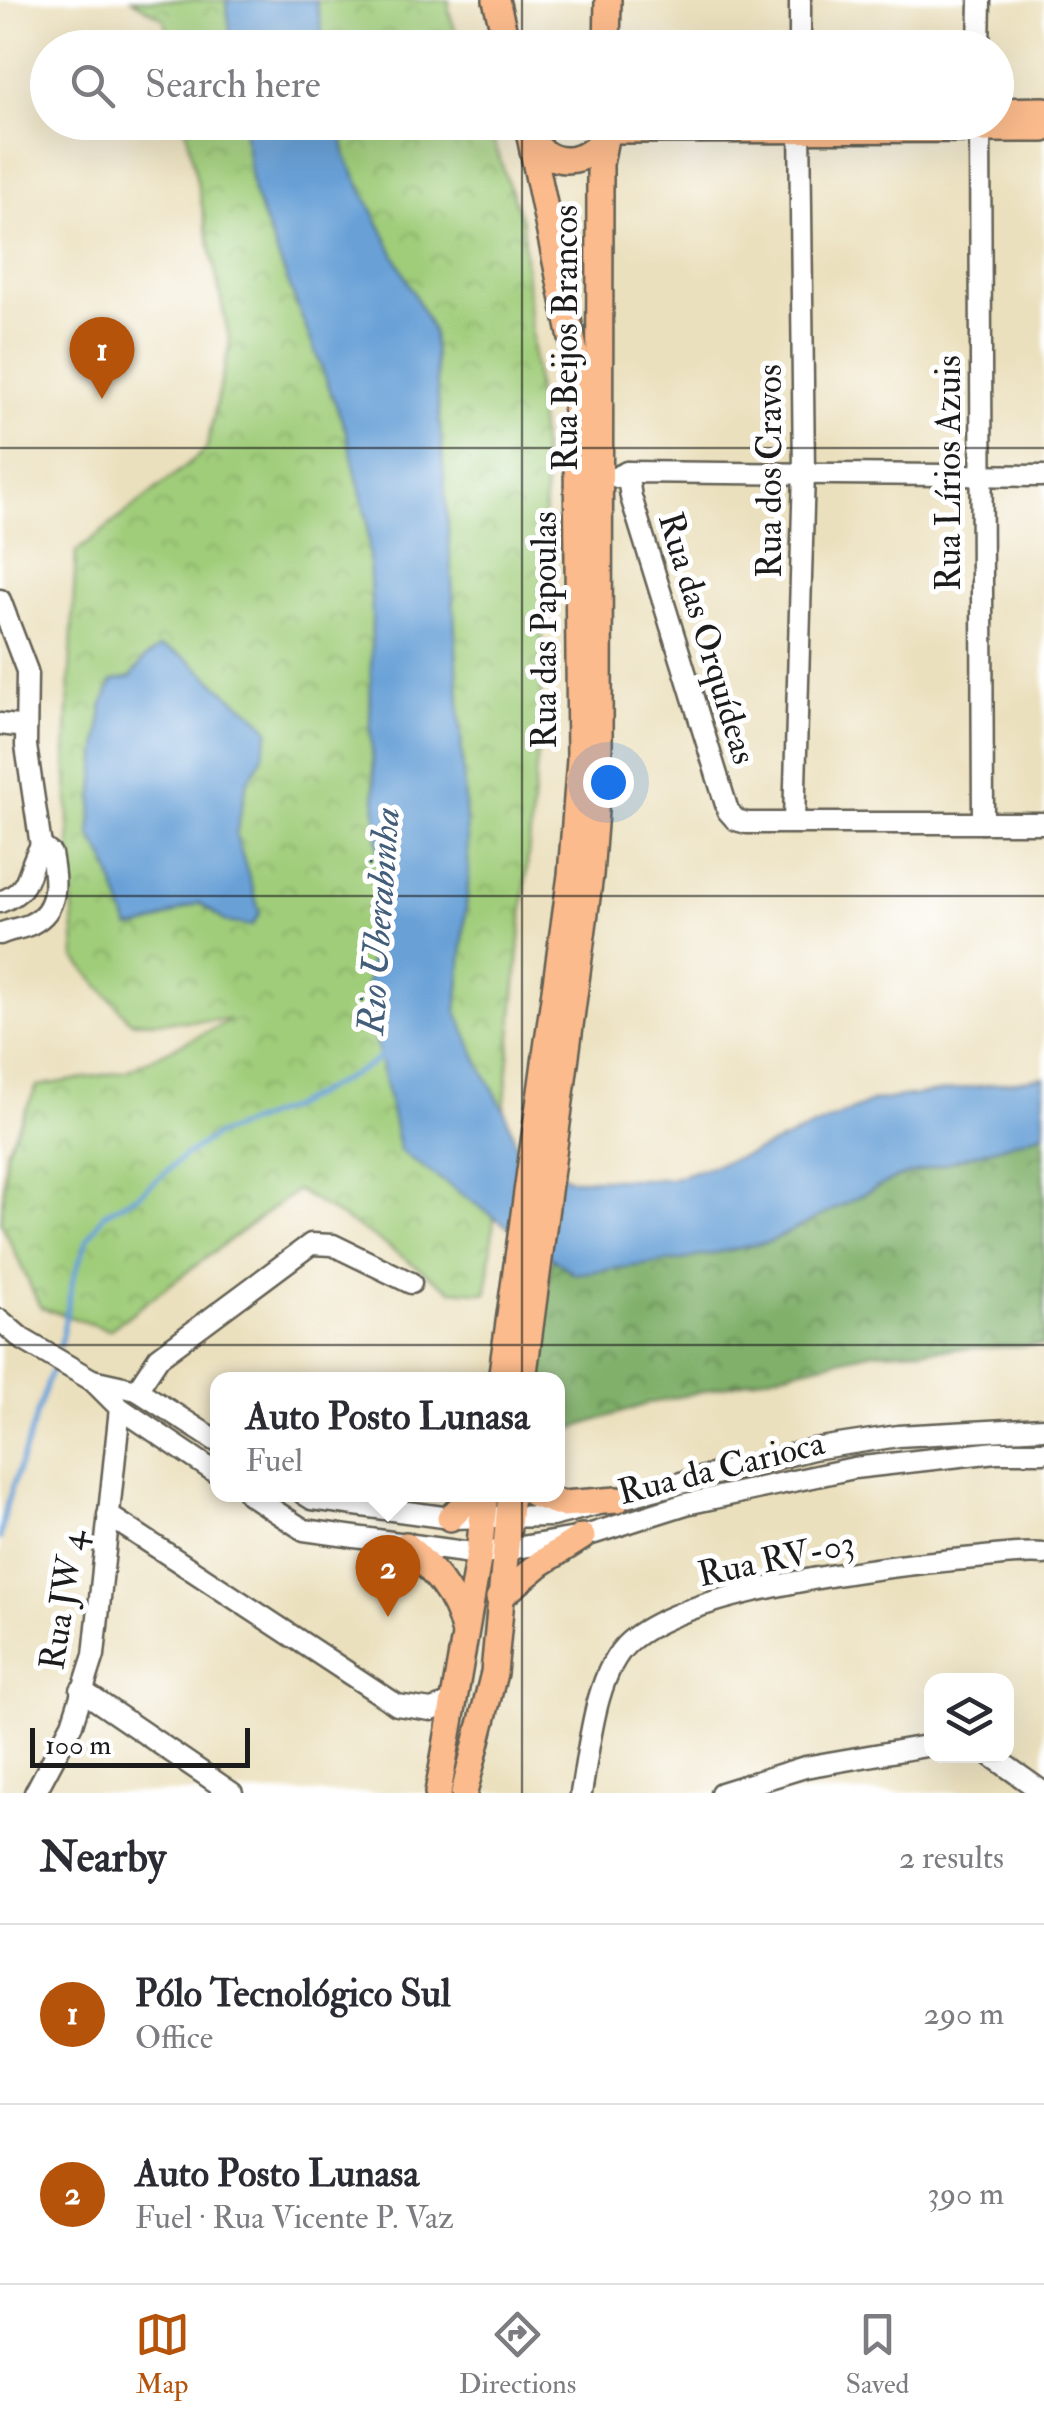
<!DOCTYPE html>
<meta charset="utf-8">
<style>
:root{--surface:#fff;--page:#f7f7f7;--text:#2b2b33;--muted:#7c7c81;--line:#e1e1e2;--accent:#b45309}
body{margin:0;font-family:"IM FELL Double Pica",serif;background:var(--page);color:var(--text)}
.controls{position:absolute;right:30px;bottom:30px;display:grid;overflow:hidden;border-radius:20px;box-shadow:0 10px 40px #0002}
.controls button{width:90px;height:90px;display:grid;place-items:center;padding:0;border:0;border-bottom:2px solid var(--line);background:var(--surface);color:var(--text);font:50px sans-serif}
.scale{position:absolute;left:30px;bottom:25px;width:220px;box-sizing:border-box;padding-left:10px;border:5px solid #1c1c1c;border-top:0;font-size:28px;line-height:35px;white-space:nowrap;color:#1c1c1c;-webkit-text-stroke:8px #fff;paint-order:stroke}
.you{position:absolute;left:608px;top:782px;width:35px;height:35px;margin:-25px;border:8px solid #fff;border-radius:50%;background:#1a73e8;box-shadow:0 0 0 15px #1a73e833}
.badge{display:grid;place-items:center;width:65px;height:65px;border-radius:50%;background:var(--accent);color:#fff;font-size:32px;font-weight:700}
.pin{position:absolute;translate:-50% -82px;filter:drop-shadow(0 2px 5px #0008)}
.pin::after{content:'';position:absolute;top:52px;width:35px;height:30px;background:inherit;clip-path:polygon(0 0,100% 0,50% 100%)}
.popup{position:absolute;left:210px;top:1372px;width:355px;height:130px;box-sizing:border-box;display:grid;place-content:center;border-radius:20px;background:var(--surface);filter:drop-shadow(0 2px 8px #0005);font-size:32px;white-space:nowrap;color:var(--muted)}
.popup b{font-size:38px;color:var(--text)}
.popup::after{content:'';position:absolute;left:50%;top:100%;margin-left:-20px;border:20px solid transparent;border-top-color:var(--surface)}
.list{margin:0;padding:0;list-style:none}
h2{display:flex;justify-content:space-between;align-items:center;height:130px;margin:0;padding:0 40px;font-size:42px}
h2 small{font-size:32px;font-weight:400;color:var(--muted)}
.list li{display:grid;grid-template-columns:65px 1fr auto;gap:30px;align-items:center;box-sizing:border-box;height:180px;padding:0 40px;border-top:2px solid var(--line)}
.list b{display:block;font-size:38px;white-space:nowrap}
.list p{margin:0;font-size:32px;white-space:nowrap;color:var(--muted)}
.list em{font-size:32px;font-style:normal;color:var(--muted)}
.icon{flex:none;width:55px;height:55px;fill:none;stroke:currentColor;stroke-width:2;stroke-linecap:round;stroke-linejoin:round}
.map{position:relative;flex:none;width:1044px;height:1793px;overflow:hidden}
.search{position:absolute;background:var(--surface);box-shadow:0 10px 40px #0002;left:30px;right:30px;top:30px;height:110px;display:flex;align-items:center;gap:25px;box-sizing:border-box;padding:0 35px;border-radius:55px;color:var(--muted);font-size:38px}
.sheet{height:490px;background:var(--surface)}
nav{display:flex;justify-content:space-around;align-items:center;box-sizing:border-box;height:140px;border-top:2px solid var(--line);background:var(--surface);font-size:28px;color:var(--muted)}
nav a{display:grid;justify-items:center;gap:5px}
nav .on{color:var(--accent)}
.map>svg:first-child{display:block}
</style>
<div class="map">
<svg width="1044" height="1793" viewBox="0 0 1044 1793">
<defs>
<pattern id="forest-crowns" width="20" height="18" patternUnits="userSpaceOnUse" patternTransform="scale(2.5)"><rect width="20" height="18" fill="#80b06a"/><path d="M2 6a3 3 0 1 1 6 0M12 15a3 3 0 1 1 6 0" fill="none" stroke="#688e56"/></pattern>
<pattern id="park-crowns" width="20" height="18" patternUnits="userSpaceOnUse" patternTransform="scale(2.5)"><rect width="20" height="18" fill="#a0cd7a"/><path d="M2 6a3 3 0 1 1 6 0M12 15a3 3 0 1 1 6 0" fill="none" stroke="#89af69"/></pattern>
</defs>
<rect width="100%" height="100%" fill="#fff"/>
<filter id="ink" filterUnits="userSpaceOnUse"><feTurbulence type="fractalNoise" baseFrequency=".01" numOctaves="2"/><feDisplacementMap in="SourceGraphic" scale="20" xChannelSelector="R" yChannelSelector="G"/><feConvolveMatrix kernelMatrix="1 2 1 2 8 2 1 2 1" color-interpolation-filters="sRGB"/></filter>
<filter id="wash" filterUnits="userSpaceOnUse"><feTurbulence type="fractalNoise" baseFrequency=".0048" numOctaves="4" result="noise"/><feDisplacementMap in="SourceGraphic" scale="40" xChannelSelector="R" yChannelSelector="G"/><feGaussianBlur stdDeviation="2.25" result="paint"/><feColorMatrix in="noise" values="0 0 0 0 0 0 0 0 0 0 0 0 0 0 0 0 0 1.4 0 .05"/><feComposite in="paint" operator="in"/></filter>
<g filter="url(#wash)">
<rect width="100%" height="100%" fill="#ebe0bd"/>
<!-- forest -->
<polygon fill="url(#forest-crowns)" stroke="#4e6643" stroke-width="2.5" points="1044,1133 1044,1345 874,1352 647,1404 558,1433 558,1380 534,1380 552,1257 769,1242 894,1179"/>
<!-- park -->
<g fill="url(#park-crowns)" stroke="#5e744b" stroke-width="2.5">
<polygon points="132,0 449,0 449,12 461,47 170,47 164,19"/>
<polygon points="185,123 487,123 522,222 545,488 541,717 487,1293 451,1290 378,1240 297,1190 109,1330 40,1307 1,1222 6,1151 37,1086 126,1071 231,1020 131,1022 75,958 66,752 76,552 206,450 230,343"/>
</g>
<!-- water -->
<g fill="#69a1d7" stroke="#425e7a" stroke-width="2.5">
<polygon points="226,0 316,0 325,47 232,47"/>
<polygon points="243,123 340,123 346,157 433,332 453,594 469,874 457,1012 482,1069 504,1109 518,1149 570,1179 670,1179 752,1153 874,1101 1044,1077 1044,1133 894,1179 769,1242 681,1260 575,1274 400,1151 366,995 379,860 370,720 372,617 367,520 346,431 253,192"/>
<path d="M160,647C187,654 199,669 220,687C236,703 256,711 269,730L262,758L247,783L236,835L260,913L252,926L226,922L200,903C174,910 156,927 129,928L106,861L90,834L102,707L112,681L131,677L144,659Z"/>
</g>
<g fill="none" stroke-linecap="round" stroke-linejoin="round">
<!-- stream -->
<g stroke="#69a1d7" stroke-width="5">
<polyline points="60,1346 73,1279 87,1241 104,1214 140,1194 183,1157 214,1136 293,1106 369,1066 385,1053"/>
<polyline points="0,1538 7,1503 54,1363"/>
</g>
</g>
</g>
<g filter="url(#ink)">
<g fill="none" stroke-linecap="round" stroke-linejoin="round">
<!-- minor casing -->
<g stroke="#646154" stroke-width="25">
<g id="minor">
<polyline points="800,0 800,48"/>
<polyline points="979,48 980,0"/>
<polyline points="980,122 983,823"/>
<polyline points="627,472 631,497 728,811 736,820 747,823 1044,823"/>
<polyline points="617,477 627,472 1044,476"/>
<path d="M0,600L27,671L26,746L41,846C25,870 34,890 0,902"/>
<polyline points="0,724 26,727"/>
<polyline points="794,821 804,472 800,122"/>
<path d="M0,934C10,929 21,929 31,924C60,910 56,880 51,854L41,846"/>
<polyline points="0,1320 22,1339 92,1380 120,1408 218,1474"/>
<polyline points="92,1380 137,1390 218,1442"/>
<polyline points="137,1390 159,1357 311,1244 333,1245 411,1283"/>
<polyline points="249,1494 304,1530 479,1554 582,1537 686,1504 854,1468 996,1452 1044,1452"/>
<polyline points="304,1494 312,1499 450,1518 552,1516 813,1449 898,1436 1044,1428"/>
<polyline points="108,1515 397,1705 431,1710 452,1703"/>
<polyline points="81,1690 232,1793"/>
<polyline points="992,1756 1044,1793"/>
<polyline points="35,1793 72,1724 94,1655 120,1408"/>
<path d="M581,1793C589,1750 595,1672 629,1642C690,1588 893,1565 975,1558C998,1556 1022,1552 1044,1554"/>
<polyline points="721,1793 805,1767 932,1745"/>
</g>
</g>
<!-- major casing -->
<g stroke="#646154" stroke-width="30">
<g id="major">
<polyline points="496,0 508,48"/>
<polyline points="607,48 608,0"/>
<polyline points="996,111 1044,110"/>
<polyline points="607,130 1044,129"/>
<path d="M531,137C548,170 590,166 605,134"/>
<polyline points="501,1380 571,875 580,759 576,358 527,122"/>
<polyline points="523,1380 590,875 599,760 600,164 606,133"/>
<polyline points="534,1494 562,1504 617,1500"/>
<polyline points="450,1518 474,1494"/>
<path d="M406,1545C433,1571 455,1593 464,1630"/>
<polyline points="499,1598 541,1563 582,1537"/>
<polyline points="438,1793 479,1554 485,1494"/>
<polyline points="464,1793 494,1673 511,1494"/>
</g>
</g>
<!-- minor -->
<use href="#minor" stroke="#fff" stroke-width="20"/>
<!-- major -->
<use href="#major" stroke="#fbbb8c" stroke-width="25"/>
</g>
</g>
<!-- grid -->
<path fill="none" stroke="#1c1c1c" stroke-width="2.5" stroke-opacity="0.55" d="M522,0V48M522,122V1793M0,448H1044M0,896H1044M0,1345H1044"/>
<g text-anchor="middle" stroke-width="10" stroke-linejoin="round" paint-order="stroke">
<!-- street labels -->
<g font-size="35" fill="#1c1c1c" stroke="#fff">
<text transform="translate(565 338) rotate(-90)" y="12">Rua Beijos Brancos</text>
<text transform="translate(769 471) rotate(-90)" y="12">Rua dos Cravos</text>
<text transform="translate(948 473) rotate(-90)" y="12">Rua Lírios Azuis</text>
<text transform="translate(544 630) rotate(-90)" y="12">Rua das Papoulas</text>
<text transform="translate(708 638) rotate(73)" y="12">Rua das Orquídeas</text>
<text transform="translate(721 1467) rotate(-14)" y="12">Rua da Carioca</text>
<text transform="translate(776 1558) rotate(-12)" y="12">Rua RV-03</text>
<text transform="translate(62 1600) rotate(-81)" y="12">Rua JW 4</text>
</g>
<!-- water labels -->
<g font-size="38" font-style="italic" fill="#425e7a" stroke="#fff">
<text transform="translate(378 921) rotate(-86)" y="13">Rio Uberabinha</text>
</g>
</g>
</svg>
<div class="controls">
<button><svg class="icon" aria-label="layers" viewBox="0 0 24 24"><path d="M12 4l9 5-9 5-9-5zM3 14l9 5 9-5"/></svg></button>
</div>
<div class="scale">100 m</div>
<div class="you"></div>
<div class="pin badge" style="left:102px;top:399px">1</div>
<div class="pin badge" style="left:388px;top:1617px">2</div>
<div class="popup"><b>Auto Posto Lunasa</b>Fuel</div>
<div class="search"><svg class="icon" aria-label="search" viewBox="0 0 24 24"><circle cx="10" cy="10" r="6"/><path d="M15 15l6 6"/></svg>Search here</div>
</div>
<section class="sheet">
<h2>Nearby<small>2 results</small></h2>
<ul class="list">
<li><span class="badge">1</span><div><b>Pólo Tecnológico Sul</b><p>Office</p></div><em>290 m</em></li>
<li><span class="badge">2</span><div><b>Auto Posto Lunasa</b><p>Fuel · Rua Vicente P. Vaz</p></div><em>390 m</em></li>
</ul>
</section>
<nav>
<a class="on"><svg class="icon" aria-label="map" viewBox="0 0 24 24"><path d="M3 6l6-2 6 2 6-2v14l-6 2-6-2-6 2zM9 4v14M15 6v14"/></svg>Map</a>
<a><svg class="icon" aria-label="directions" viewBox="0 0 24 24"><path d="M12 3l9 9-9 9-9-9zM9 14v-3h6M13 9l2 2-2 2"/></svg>Directions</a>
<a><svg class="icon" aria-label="saved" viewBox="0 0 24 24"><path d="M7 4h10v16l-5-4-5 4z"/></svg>Saved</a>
</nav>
